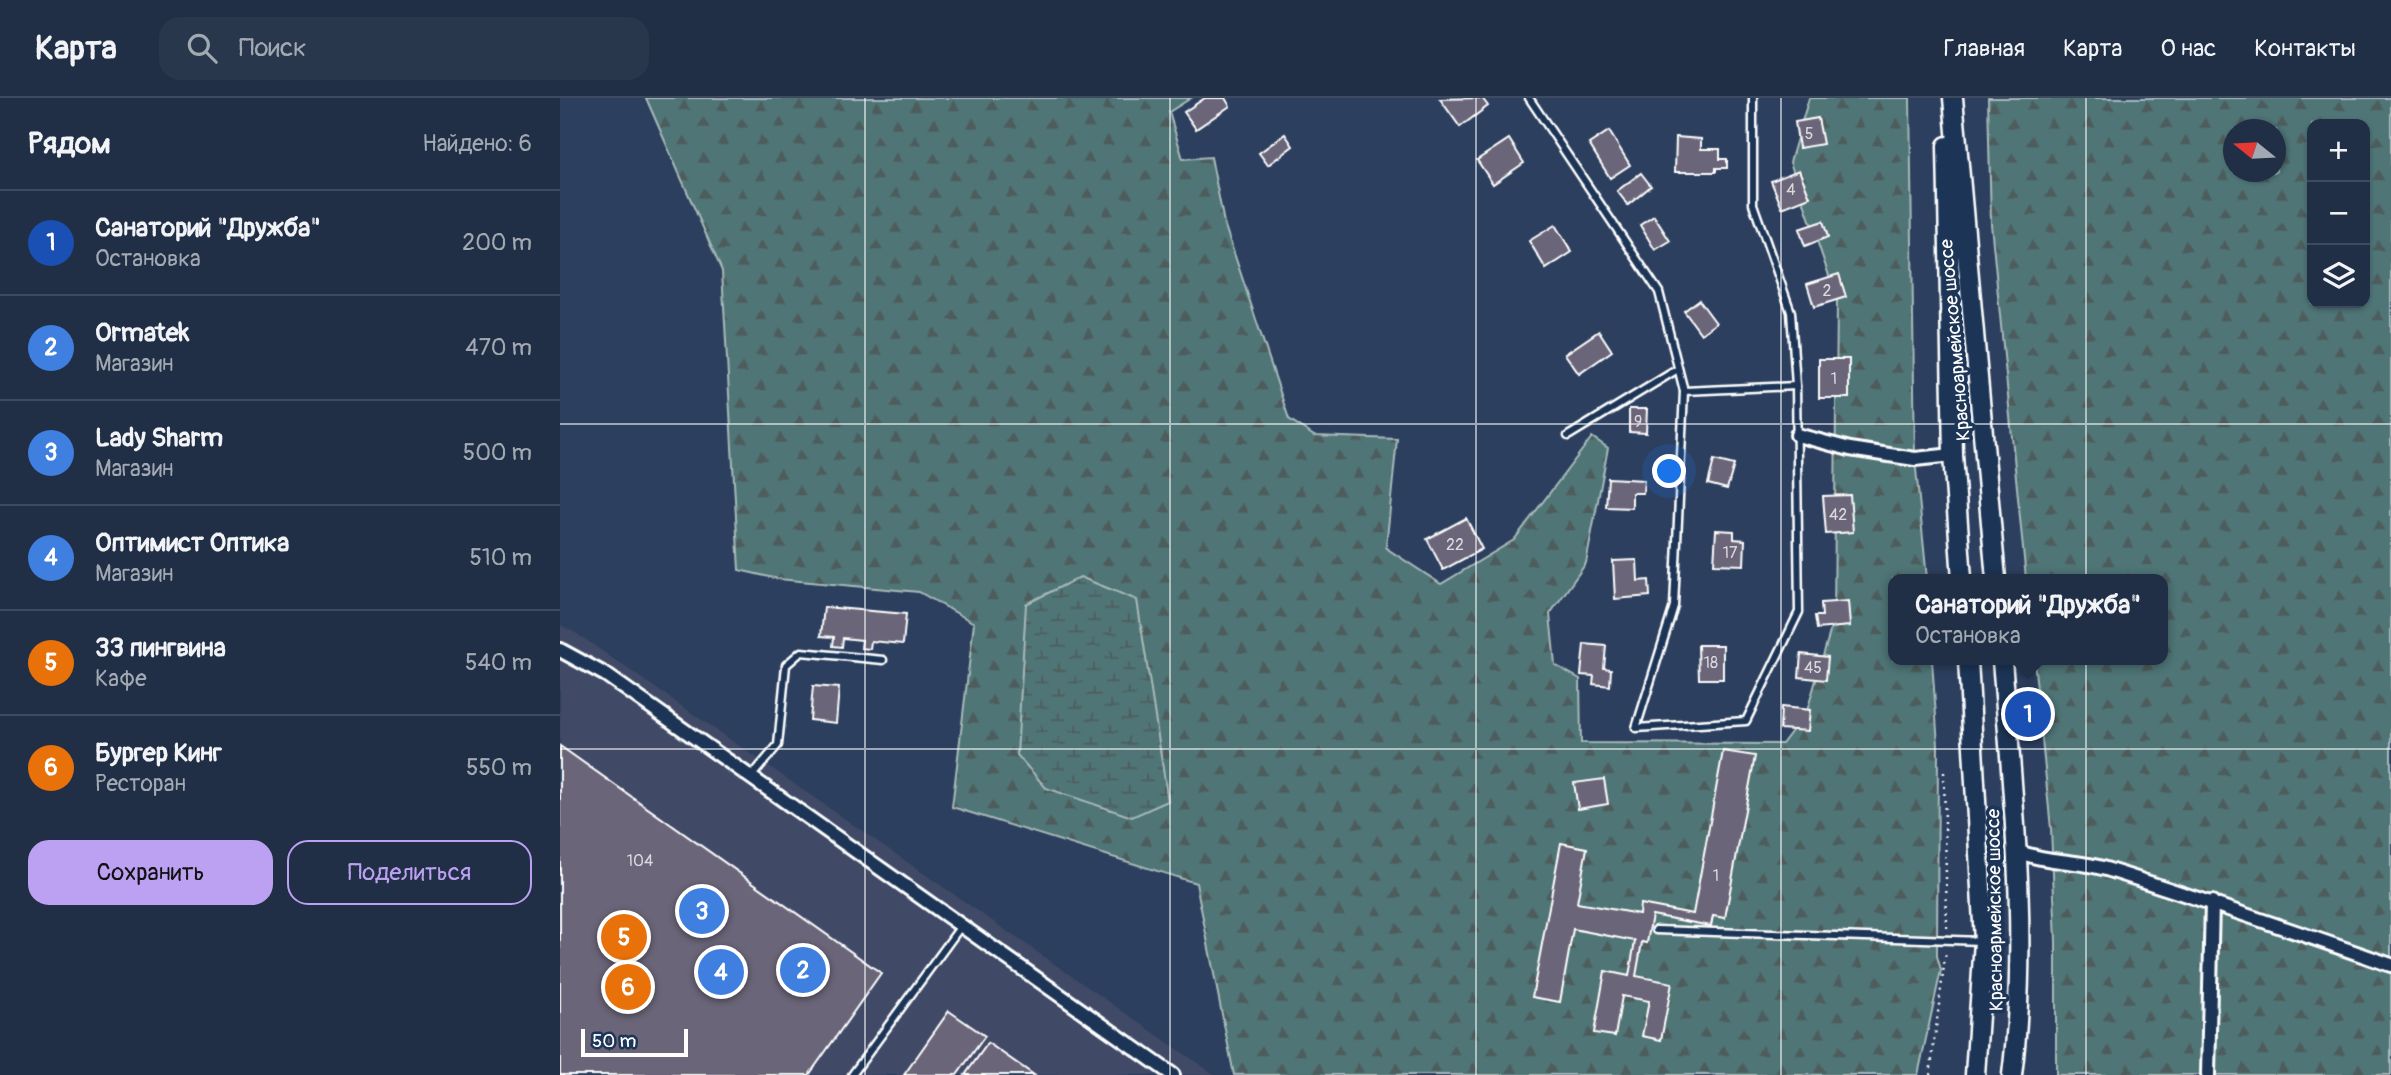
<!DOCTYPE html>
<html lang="ru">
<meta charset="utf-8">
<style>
:root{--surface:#212f46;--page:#29374d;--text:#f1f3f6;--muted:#a2a9b3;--line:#3e4a5f;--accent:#bca0f2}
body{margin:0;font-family:Pangolin,sans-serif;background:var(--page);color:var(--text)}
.controls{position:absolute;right:21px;top:21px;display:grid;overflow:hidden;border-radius:14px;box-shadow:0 2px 5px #0004}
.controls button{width:63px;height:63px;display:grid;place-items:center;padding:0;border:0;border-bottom:2px solid var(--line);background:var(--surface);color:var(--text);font:35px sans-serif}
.compass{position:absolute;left:1663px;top:21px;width:63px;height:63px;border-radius:50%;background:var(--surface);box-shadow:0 2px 5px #0004;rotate:288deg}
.scale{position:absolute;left:21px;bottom:18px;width:107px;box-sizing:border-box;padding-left:7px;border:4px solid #fff;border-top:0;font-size:19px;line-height:24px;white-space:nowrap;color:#fff;-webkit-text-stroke:5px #1d3557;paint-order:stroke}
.you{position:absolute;left:1110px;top:374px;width:24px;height:24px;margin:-18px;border:5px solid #fff;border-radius:50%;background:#1a73e8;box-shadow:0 0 0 10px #1a73e833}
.badge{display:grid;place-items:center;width:46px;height:46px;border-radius:50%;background:var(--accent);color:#fff;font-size:23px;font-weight:700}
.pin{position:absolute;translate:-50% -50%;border:4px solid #fff;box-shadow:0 2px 7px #0006}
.popup{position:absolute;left:1328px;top:476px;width:280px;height:91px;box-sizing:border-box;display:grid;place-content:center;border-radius:14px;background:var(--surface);filter:drop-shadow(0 2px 5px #0005);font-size:23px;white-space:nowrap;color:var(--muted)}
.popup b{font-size:26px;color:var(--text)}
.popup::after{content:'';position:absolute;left:50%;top:100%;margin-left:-14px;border:14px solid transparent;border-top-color:var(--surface)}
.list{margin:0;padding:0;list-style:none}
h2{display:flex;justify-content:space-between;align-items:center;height:91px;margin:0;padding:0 28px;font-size:30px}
h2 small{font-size:23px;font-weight:400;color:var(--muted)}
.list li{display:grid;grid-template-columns:46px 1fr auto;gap:21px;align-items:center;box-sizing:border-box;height:105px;padding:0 28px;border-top:2px solid var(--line)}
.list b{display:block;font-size:26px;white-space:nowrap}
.list p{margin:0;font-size:23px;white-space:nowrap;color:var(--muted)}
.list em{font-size:23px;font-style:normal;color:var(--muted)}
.actions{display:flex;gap:14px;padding:21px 28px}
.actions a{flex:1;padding:16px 0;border:2px solid var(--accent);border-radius:21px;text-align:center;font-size:24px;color:var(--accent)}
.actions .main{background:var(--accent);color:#111}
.icon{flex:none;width:38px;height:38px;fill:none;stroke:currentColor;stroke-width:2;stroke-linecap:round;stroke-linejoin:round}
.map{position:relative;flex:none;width:1831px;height:977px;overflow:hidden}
header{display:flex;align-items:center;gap:42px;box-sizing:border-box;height:98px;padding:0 35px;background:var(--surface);border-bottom:2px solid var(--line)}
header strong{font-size:33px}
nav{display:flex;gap:38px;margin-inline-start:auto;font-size:24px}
.search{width:490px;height:63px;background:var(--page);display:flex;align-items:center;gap:18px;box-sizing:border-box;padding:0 24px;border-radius:21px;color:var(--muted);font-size:26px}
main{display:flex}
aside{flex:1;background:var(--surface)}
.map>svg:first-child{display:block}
</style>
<header>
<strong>Карта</strong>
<div class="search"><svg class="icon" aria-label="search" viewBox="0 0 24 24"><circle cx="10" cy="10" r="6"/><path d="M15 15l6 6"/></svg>Поиск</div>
<nav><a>Главная</a><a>Карта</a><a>О нас</a><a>Контакты</a></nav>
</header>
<main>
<aside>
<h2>Рядом<small>Найдено: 6</small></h2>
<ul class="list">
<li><span class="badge" style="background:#1a4fb4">1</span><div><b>Санаторий &quot;Дружба&quot;</b><p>Остановка</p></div><em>200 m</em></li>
<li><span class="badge" style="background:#3f7fe0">2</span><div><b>Ormatek</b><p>Магазин</p></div><em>470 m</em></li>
<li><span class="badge" style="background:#3f7fe0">3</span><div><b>Lady Sharm</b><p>Магазин</p></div><em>500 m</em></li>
<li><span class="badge" style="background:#3f7fe0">4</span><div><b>Оптимист Оптика</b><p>Магазин</p></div><em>510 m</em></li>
<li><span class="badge" style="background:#e8710a">5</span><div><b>33 пингвина</b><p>Кафе</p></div><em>540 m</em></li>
<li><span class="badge" style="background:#e8710a">6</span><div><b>Бургер Кинг</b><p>Ресторан</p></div><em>550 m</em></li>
</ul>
<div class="actions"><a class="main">Сохранить</a><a>Поделиться</a></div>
</aside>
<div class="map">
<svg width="1831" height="977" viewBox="0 0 1831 977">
<defs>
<pattern id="forest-firs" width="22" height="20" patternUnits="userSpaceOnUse" patternTransform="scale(1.75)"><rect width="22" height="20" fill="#507576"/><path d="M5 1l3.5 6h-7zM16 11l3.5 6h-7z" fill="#4e5c5d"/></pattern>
<pattern id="wetland-marsh" width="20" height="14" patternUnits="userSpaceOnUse" patternTransform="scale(1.75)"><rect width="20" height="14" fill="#507576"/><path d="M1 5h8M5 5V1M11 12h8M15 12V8" fill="none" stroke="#4e5c5d"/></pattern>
</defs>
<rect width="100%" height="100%" fill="#2c3f5e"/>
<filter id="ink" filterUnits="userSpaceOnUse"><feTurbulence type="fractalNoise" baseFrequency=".0143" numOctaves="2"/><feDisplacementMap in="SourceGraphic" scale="14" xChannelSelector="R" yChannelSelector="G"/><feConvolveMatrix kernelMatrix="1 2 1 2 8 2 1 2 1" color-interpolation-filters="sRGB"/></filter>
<g filter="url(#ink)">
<!-- built -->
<polygon fill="#3f4a66" points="0,527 16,535 655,977 0,977"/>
<!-- forest -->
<g fill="url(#forest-firs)" stroke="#a8baba" stroke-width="2" fill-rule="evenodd">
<polygon points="86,0 631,0 609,14 623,61 651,59 664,125 729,321 754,338 837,341 826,450 881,486 954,442 1032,339 1048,350 1026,465 990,516 995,567 1020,581 1021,645 1222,646 1247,613 1274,520 1277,201 1230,64 1249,0 1350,0 1355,361 1367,481 1333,481 1333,562 1372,562 1378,647 1377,858 1381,872 1358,977 674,977 636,785 392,709 414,525 359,494 218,481 179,472 162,173"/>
<path d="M1428,0H1831V977H1496V843L1491,731L1474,562H1603V481H1466L1431,126ZM1752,26H1805V205H1752ZM1674,32H1716V74H1674Z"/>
</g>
<!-- wetland -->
<polygon fill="url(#wetland-marsh)" stroke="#a8baba" stroke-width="2" points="520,479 577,502 608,703 572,719 486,690 457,657 466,506"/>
<!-- building -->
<g fill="#6a6578" stroke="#fff" stroke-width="2">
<polygon points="645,0 665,0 670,8 636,31 624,14"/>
<polygon points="922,0 928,8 900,29 880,1"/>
<polygon points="1258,20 1263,46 1239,50 1235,24"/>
<polygon points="1049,33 1070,67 1050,80 1029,46"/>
<polygon points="725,36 733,48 708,67 699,55"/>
<polygon points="1116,39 1141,41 1141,51 1160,51 1160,61 1167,61 1167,70 1156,70 1156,74 1115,74"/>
<polygon points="949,41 964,65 933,86 917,62"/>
<polygon points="1239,72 1250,99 1222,110 1211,83"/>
<polygon points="1081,75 1091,88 1068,107 1057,93"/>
<polygon points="1094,118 1110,143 1095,152 1080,127"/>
<polygon points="1263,123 1268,139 1245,148 1239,131"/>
<polygon points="995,127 1012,154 986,171 969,143"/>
<polygon points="1279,176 1286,199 1254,209 1247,186"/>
<polygon points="1139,202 1156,225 1141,236 1124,213"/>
<polygon points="1039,233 1052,253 1019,276 1005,256"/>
<rect x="1259" y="261" width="30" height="39"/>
<polygon points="1069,311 1087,311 1086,335 1069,334"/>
<polygon points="1154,362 1174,367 1167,391 1148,386"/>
<polygon points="1048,380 1084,382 1083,395 1072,395 1072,410 1046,409"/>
<polygon points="1290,397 1293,434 1266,436 1263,398"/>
<polygon points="906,420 922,451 883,472 867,441"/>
<polygon points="1156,432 1174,433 1174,441 1185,442 1184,467 1154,466"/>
<polygon points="1077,462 1078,483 1089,482 1090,498 1055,501 1053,463"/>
<polygon points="1288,503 1290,528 1257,531 1255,518 1262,518 1261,505"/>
<polygon points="264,509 346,516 343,546 311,543 310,551 301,550 302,542 283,540 282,549 273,548 274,539 261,538"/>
<polygon points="1024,546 1046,548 1044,570 1051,571 1050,588 1033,586 1034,578 1021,577"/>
<polygon points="1138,547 1163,547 1163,581 1139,581"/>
<polygon points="1241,556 1268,559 1266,582 1239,579"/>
<polygon points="253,588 279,590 276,625 250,622"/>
<polygon points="1221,609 1250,612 1248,633 1220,631"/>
<polygon points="0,648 321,875 249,977 0,977"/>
<polygon points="1163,653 1195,658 1165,820 1153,818 1151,828 1092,817 1087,845 1082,844 1076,878 1112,885 1101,942 1082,938 1089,903 1062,898 1055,938 1034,935 1045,873 1069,878 1075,843 1013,831 1000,904 972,899 1001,745 1027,750 1017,805 1079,816 1080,806 1133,816"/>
<polygon points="1044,681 1048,706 1018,711 1014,685"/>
<polygon points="389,913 425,938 397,977 344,977"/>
<polygon points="428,945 474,977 405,977"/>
</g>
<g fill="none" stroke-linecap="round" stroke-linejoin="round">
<!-- lane casing -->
<g stroke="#fff" stroke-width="11">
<g id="lane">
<polyline points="969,0 1099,194 1124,293 1114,508 1076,630 1186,623 1239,514 1236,288 1231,214 1193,106 1193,0"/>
<polyline points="1124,293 1236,288"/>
<polyline points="1008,338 1118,271"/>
<polyline points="191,679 218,647 226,567 241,554 323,562"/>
<polyline points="1096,832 1422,843"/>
<polyline points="292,977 401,828"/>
</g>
</g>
<!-- street casing -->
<g stroke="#fff" stroke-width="18">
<g id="street">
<polyline points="1237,337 1290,351 1355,361 1393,357"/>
<polyline points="0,552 46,577 613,977"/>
<path d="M1457,753C1486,765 1516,762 1546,771C1642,801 1736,834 1831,867"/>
<polyline points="1648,977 1652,804"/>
</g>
</g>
<!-- secondary casing -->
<g stroke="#fff" stroke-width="23">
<g id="secondary">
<polyline points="1393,0 1436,481"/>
<polyline points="1387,48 1393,357 1402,481"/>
<polyline points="1408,562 1424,843 1415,977"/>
<path d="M1442,562C1453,698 1469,841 1452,977"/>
</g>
</g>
<!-- path -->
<g stroke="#fff" stroke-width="2.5" stroke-dasharray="2 5" stroke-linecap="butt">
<polyline points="1384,674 1387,831"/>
<polyline points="1370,977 1386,852"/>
</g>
<!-- lane -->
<use href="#lane" stroke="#1d3557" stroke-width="6"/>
<!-- street -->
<use href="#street" stroke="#1d3557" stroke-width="12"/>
<!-- secondary -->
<use href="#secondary" stroke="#1d3557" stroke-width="18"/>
</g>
</g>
<!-- grid -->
<path fill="none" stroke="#fff" stroke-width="2" stroke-opacity="0.55" d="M305,0V977M610,0V977M916,0V977M1221,0V977M1526,0V977M0,326H1831M0,651H1831"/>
<g text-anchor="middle" stroke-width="7" stroke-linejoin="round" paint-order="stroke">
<!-- number labels -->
<g font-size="16" fill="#dad8dd">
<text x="1249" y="41">5</text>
<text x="1231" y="97">4</text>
<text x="1267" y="198">2</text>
<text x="1274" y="286">1</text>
<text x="1078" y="329">9</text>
<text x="1278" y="422">42</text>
<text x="895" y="452">22</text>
<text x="1170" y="460">17</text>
<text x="1151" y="570">18</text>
<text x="1253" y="575">45</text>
<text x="80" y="768">104</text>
<text x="1156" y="783">1</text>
</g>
<!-- street labels -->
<g font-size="19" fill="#fff" stroke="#1d3557">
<text transform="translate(1394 242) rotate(-95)" y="7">Красноармейское шоссе</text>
<text transform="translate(1434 812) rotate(-91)" y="7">Красноармейское шоссе</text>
</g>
</g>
</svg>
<div class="controls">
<button>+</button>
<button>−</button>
<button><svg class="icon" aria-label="layers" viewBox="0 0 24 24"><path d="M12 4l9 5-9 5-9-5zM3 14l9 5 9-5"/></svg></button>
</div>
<svg class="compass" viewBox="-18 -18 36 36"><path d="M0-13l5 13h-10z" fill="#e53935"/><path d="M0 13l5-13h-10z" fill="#a2a9b3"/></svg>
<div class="scale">50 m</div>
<div class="you"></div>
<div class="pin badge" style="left:1468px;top:616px;background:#1a4fb4">1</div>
<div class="popup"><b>Санаторий &quot;Дружба&quot;</b>Остановка</div>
<div class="pin badge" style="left:243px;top:872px;background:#3f7fe0">2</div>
<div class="pin badge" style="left:142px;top:813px;background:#3f7fe0">3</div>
<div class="pin badge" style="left:161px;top:874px;background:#3f7fe0">4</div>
<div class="pin badge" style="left:64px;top:839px;background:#e8710a">5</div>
<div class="pin badge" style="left:68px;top:889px;background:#e8710a">6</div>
</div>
</main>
